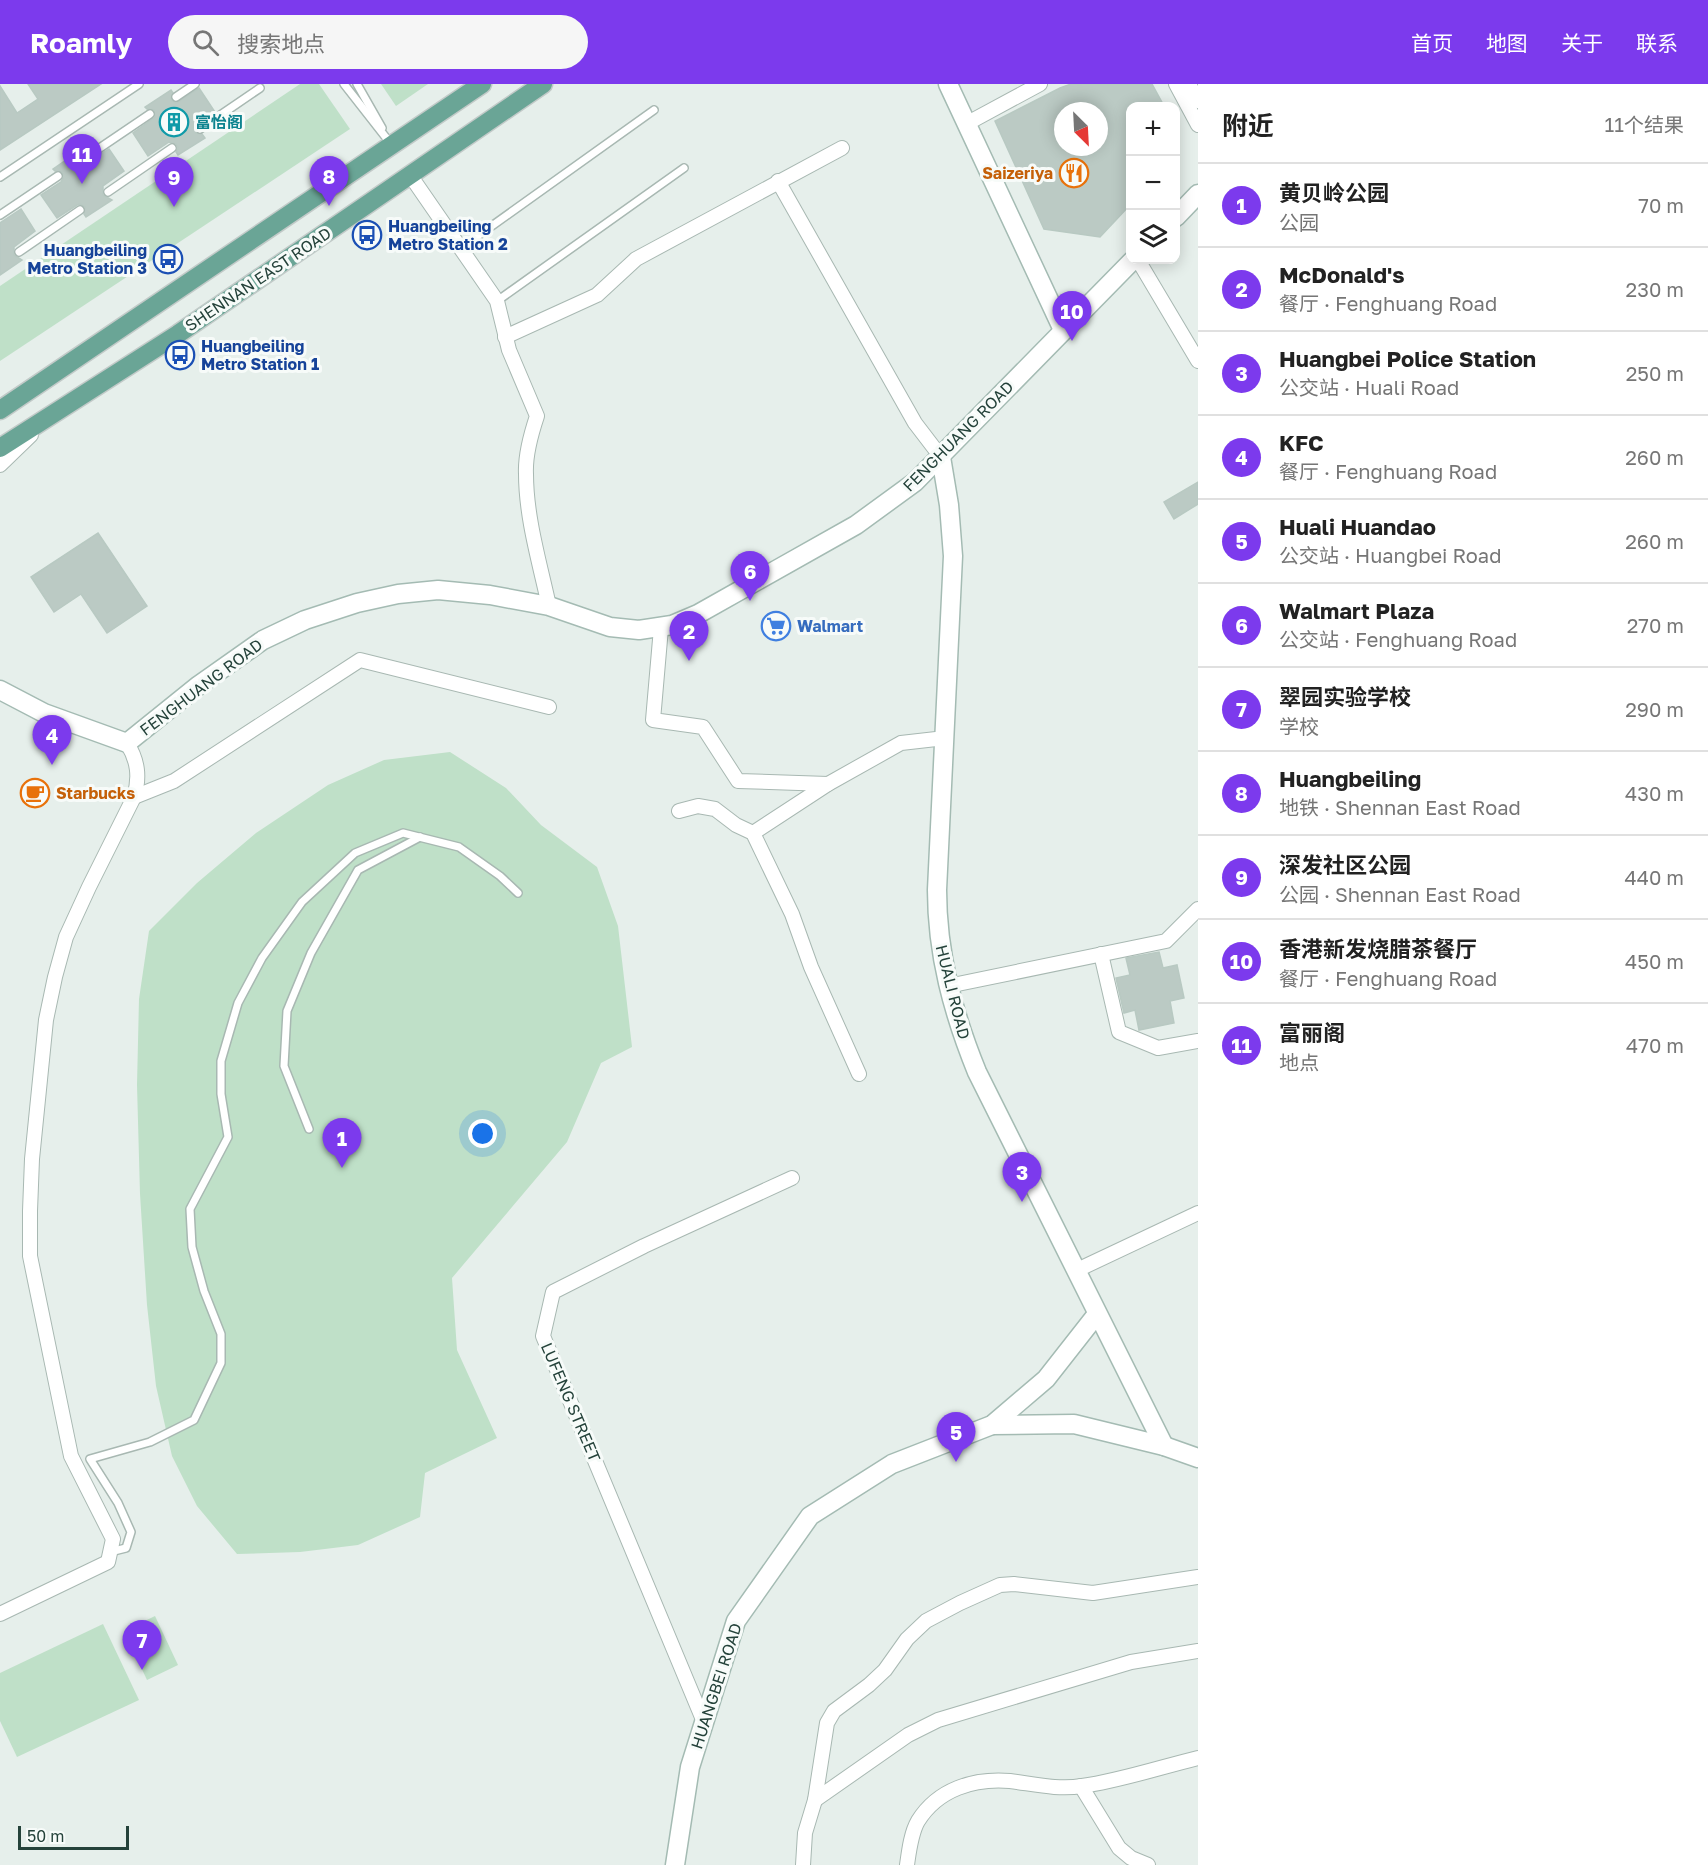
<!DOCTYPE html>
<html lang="zh">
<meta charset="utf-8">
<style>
:root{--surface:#fff;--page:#f6f6f6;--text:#222;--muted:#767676;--line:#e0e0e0;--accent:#7c3aed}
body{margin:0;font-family:"Golos Text","Noto Sans SC",sans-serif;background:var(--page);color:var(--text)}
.controls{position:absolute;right:18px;top:18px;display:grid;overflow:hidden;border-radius:12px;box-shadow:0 3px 15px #0003}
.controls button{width:54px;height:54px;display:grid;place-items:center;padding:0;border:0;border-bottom:2px solid var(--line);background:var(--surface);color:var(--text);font:30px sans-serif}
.compass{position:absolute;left:1054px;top:18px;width:54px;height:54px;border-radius:50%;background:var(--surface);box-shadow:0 3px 15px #0003;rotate:156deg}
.scale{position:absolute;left:18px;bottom:15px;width:111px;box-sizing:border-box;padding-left:6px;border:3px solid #24423a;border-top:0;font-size:16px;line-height:21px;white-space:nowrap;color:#24423a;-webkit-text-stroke:4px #f7fbf9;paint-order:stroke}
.you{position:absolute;left:483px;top:1050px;width:21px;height:21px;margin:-15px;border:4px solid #fff;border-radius:50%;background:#1a73e8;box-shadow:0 0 0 9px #1a73e833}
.badge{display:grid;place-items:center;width:39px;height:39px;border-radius:50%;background:var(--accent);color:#fff;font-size:20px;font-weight:700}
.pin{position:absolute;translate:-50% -50px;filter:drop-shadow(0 2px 3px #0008)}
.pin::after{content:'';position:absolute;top:32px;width:21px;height:18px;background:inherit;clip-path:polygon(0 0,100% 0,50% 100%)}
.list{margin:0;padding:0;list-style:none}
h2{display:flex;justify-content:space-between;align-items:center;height:78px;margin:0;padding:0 24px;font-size:26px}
h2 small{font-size:20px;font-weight:400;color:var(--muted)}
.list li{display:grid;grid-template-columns:39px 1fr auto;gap:18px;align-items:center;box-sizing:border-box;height:84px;padding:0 24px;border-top:2px solid var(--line)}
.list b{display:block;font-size:22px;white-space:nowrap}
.list p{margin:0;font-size:20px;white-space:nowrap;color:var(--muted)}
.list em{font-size:20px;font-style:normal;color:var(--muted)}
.icon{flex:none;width:33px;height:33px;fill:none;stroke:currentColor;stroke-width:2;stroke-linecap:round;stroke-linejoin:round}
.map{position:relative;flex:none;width:1198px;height:1781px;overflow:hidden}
header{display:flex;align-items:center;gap:36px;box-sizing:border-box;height:84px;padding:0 30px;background:var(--accent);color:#fff}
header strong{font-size:28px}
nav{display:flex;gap:33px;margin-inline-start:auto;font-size:21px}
.search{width:420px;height:54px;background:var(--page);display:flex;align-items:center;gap:15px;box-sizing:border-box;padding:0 21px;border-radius:33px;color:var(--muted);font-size:22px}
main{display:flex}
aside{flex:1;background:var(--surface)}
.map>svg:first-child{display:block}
</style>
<header>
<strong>Roamly</strong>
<div class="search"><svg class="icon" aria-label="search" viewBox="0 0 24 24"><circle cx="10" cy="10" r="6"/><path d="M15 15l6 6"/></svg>搜索地点</div>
<nav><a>首页</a><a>地图</a><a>关于</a><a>联系</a></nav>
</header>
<main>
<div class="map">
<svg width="1198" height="1781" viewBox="0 0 1198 1781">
<rect width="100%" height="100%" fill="#e6efeb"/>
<!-- green -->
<g fill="#bfe0c8">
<polygon points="300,0 319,0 350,45 0,277 0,202"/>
<polygon points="381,0 428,0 396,22"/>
<polygon points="450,668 506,704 541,741 597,783 618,842 632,963 601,979 567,1058 452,1194 457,1266 497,1354 425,1389 420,1433 358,1461 300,1468 237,1470 197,1422 172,1372 156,1302 147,1221 140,1110 137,1001 139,915 149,847 197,799 256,749 328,701 384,676"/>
<polygon points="155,1532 178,1581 147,1596 124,1547"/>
<polygon points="103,1540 139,1616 17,1673 0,1637 0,1589"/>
</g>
<!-- building -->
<g fill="#bbcac4" stroke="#b8c9c2" stroke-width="1.5" fill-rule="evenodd">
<polygon points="28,0 101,0 0,66 0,2 17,29 38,15"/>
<path d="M1071,0H1152L1164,22H1131V120L1100,153L1044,145L995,37L1060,4ZM1063,27H1099V63H1063Z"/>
<polygon points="199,4 215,28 195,43 196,49 202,50 205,54 178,71 176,68 178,64 176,60 169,58 148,72 133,49 155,33 154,26 147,25 145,23 171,6 173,9 171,16 176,19"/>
<polygon points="109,65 124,87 103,102 103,111 112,116 86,133 84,130 85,123 80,120 77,121 57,134 41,111 61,98 63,94 62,88 55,87 53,85 79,67 81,70 80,77 85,80"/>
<polygon points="21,125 35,147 14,163 14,171 22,176 0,191 0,139"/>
<polygon points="1198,398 1198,420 1174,435 1164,418"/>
<polygon points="98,449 147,522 107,549 81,510 54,528 31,493"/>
<polygon points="1159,868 1163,884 1177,881 1184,914 1170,917 1174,939 1139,946 1135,926 1124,929 1116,894 1130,891 1126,874"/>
</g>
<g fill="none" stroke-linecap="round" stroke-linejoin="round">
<!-- lane casing -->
<g stroke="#a8b8b2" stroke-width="10">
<g id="lane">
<polyline points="344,0 391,60"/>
<polyline points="357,0 382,44"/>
<polyline points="176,13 195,0"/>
<polyline points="200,45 260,4"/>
<polyline points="85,74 150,30"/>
<polyline points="0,93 139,0"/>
<polyline points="108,108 172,64"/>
<polyline points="0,131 58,92"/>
<polyline points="461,164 654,26"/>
<polyline points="19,168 80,126"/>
<polyline points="497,217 684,84"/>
<polyline points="309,1045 284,982 287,927 311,869 358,786 420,753"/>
<polyline points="110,1468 126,1464 131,1448 118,1419 90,1375 150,1358 194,1336 221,1279 221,1250 204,1207 192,1163 190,1125 228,1053 221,1010 221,977 238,919 262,874 302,818 355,769 403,749 459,763 500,792 518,809"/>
</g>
</g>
<!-- street casing -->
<g stroke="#a8b8b2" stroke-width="16">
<g id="street">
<polyline points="1176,0 1198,41"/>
<polyline points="1189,0 1198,17"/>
<polyline points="966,40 1040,0"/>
<path d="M410,91L497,217L509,266L537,332C531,350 525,371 526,390C526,434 540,480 549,522"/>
<polyline points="778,97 915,339 941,373"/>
<polyline points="1138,176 1198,277"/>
<polyline points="505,253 597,211 636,175 842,64"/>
<polyline points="0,381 31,351"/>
<polyline points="661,544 653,636 703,643 738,697 828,700"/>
<polyline points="134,713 174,697 360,576 549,623"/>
<polyline points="679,727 698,722 715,725 736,741 753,749 792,830 811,883 859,990"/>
<polyline points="753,749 828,700 901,659 945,654"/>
<polyline points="1101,870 1119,948 1158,964 1198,957"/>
<polyline points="948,902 1166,857 1198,825"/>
<polyline points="1075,1187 1198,1129"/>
<path d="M0,1530L108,1478L113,1455L71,1372L30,1172V1127L32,1075L46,936L55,893L66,853L89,803L134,713C140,693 138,677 127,659"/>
<polyline points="704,1638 543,1252 553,1208 644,1162 792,1094"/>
<polyline points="1081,1702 1119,1764 1131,1774 1148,1781"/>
<polyline points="815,1716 908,1651 938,1636 1131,1578 1198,1567"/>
<polyline points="803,1781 805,1749 815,1716 827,1639 834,1627 869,1601 885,1586 907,1555 926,1537 960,1519 1000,1501 1014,1500 1093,1509 1198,1493"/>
<path d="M907,1781C909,1767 911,1749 918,1737C938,1705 974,1694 1010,1697C1034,1700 1058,1706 1082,1702C1119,1697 1161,1683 1198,1674"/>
</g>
</g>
<!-- secondary casing -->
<g stroke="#a4bbb3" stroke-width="21">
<g id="secondary">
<polyline points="948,0 1063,246"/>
<polyline points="1176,133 1198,110"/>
<path d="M941,373L949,421L953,472L937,806C937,870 953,929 977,988L1164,1362"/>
<polyline points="0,606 44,629 127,659 199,601 263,556 305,536 357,519 398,510 438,506 490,511 549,522 610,543 639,546 672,541 698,530 856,441 915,398 1133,176"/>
<polyline points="992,1341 1074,1340 1164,1362 1198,1374"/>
<polyline points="675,1781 690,1683 736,1537 810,1432 892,1380 992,1341 1046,1295 1097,1230"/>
</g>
</g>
<!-- primary casing -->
<g stroke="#c2cac8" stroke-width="21">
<g id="primary">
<polyline points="0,326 482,0"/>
<polyline points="0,364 178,250 543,0"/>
</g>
</g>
<!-- lane -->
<use href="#lane" stroke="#fff" stroke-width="7"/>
<!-- street -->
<use href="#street" stroke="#fff" stroke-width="14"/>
<!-- secondary -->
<use href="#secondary" stroke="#fff" stroke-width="18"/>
<!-- primary -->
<use href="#primary" stroke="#6aa596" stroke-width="18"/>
</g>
<!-- icons -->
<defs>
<g id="building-ring" transform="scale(1.5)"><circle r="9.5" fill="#f7fbf9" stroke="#0f9aa8" stroke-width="1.5"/><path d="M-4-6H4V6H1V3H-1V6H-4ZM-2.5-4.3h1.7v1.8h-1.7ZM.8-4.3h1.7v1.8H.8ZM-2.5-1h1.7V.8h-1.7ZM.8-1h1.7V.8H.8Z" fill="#0f9aa8"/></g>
<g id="restaurant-ring" transform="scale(1.5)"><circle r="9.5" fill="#f7fbf9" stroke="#e8710a" stroke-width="1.5"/><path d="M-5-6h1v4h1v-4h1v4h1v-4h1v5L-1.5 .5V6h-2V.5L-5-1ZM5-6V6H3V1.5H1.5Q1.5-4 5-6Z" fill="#e8710a"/></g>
<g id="bus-ring" transform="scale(1.5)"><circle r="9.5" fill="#f7fbf9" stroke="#1a4fb4" stroke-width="1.5"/><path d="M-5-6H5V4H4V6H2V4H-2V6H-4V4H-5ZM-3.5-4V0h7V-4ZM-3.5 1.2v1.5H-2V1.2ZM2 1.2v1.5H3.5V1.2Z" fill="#1a4fb4"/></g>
<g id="supermarket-ring" transform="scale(1.5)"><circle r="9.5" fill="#f7fbf9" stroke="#3f7fe0" stroke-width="1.5"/><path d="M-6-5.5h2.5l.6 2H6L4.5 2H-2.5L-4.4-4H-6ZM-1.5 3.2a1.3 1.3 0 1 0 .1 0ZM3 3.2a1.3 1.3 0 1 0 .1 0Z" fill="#3f7fe0"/></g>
<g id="cafe-ring" transform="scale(1.5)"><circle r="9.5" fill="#f7fbf9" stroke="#e8710a" stroke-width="1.5"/><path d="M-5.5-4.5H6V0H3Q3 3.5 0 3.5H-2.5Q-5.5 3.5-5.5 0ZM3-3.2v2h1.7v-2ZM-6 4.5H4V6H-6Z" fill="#e8710a"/></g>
</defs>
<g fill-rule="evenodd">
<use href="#building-ring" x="174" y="38"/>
<use href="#restaurant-ring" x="1074" y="89"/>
<use href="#bus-ring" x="367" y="151"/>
<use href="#bus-ring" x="168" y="175"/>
<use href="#bus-ring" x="180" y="271"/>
<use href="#supermarket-ring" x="776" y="542"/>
<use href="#cafe-ring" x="35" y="709"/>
</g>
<g text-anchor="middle" stroke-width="6" stroke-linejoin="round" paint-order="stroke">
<!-- culture labels -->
<g font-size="16" font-weight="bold" fill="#0d838f" stroke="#f7fbf9" text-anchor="start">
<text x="195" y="44">富怡阁</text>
</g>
<!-- food labels -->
<g font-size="16" font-weight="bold" fill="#c56008" stroke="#f7fbf9" text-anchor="end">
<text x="1053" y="95">Saizeriya</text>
<text x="56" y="715" text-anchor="start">Starbucks</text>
</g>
<!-- transit labels -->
<g font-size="16" font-weight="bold" fill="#164399" stroke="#f7fbf9" text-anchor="start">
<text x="388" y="148">Huangbeiling<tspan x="388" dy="18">Metro Station 2</tspan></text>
<text x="147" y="172" text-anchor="end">Huangbeiling<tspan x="147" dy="18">Metro Station 3</tspan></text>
<text x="201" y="268">Huangbeiling<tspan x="201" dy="18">Metro Station 1</tspan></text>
</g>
<!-- street labels -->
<g font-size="16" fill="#24423a" stroke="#f7fbf9">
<text transform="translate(258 195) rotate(-34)" y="6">SHENNAN EAST ROAD</text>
<text transform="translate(958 352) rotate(-45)" y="6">FENGHUANG ROAD</text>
<text transform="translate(201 603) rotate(-37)" y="6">FENGHUANG ROAD</text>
<text transform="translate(953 908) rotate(76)" y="6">HUALI ROAD</text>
<text transform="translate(571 1318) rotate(67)" y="6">LUFENG STREET</text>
<text transform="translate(716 1602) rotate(-72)" y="6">HUANGBEI ROAD</text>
</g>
<!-- shop labels -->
<g font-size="16" font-weight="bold" fill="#366cbe" stroke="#f7fbf9" text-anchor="start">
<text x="797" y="548">Walmart</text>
</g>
</g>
</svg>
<div class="controls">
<button>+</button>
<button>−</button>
<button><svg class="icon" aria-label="layers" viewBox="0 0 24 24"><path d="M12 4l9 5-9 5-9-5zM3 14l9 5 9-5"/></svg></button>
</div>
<svg class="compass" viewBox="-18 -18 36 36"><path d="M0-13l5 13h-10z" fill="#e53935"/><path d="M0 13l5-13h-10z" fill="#767676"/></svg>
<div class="scale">50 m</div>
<div class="you"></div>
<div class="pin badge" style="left:342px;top:1084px">1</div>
<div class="pin badge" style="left:689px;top:577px">2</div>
<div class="pin badge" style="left:1022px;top:1118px">3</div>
<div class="pin badge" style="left:52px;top:681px">4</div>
<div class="pin badge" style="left:956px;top:1378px">5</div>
<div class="pin badge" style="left:750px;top:517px">6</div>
<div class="pin badge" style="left:142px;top:1586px">7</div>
<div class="pin badge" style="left:329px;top:122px">8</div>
<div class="pin badge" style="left:174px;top:123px">9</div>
<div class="pin badge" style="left:1072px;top:257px">10</div>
<div class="pin badge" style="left:82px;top:100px">11</div>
</div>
<aside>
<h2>附近<small>11个结果</small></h2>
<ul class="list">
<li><span class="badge">1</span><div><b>黄贝岭公园</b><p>公园</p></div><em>70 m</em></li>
<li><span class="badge">2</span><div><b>McDonald's</b><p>餐厅 · Fenghuang Road</p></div><em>230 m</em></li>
<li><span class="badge">3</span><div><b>Huangbei Police Station</b><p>公交站 · Huali Road</p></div><em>250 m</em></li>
<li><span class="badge">4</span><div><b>KFC</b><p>餐厅 · Fenghuang Road</p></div><em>260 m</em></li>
<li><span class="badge">5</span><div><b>Huali Huandao</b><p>公交站 · Huangbei Road</p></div><em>260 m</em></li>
<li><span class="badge">6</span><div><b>Walmart Plaza</b><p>公交站 · Fenghuang Road</p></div><em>270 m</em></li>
<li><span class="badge">7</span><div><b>翠园实验学校</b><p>学校</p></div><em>290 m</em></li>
<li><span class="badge">8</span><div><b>Huangbeiling</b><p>地铁 · Shennan East Road</p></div><em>430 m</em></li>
<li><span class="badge">9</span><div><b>深发社区公园</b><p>公园 · Shennan East Road</p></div><em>440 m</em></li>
<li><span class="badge">10</span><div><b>香港新发烧腊茶餐厅</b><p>餐厅 · Fenghuang Road</p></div><em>450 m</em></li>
<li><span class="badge">11</span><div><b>富丽阁</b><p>地点</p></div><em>470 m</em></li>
</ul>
</aside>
</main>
